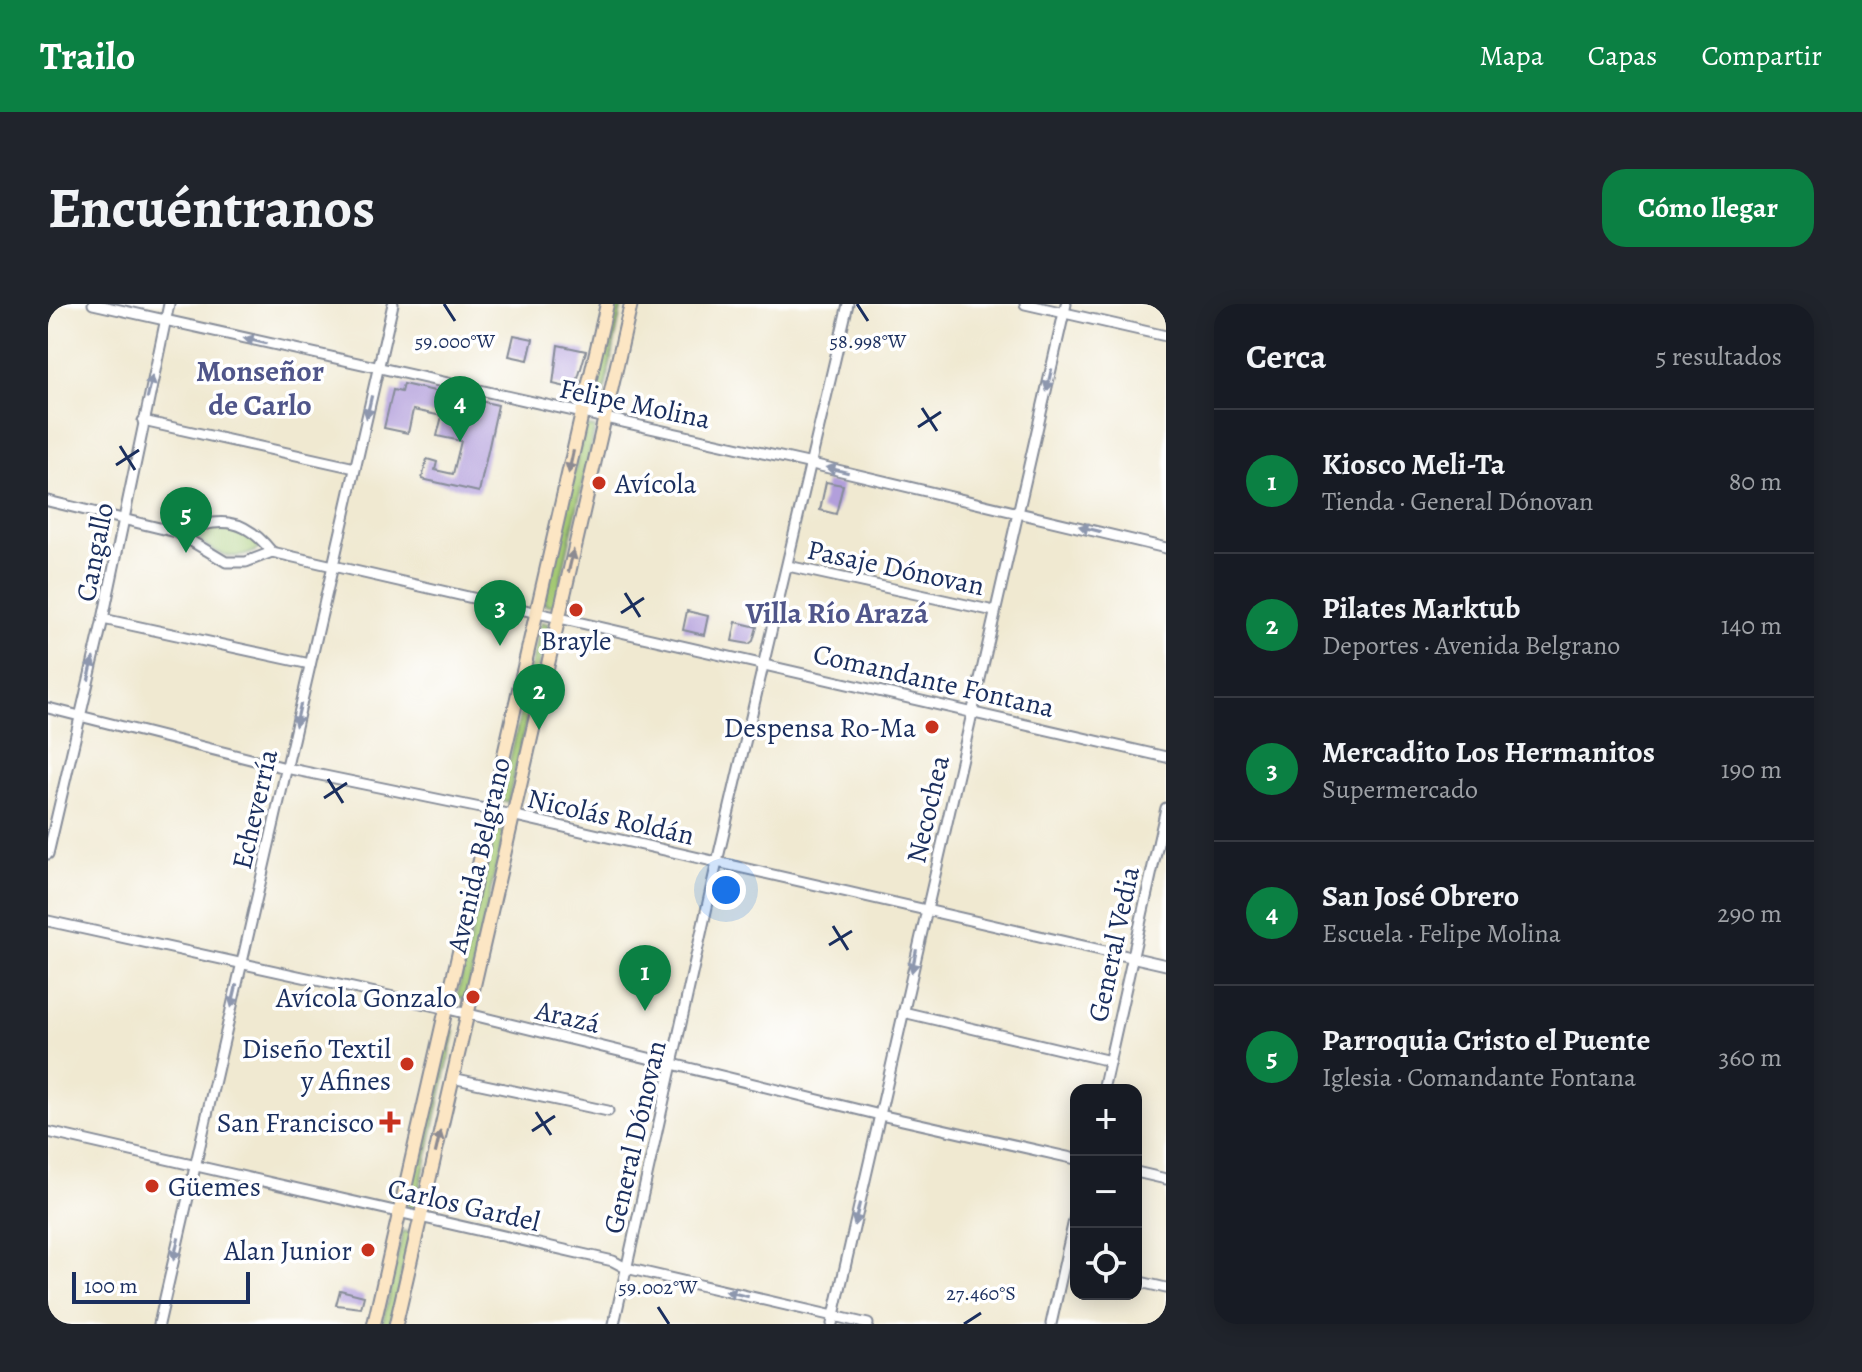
<!DOCTYPE html>
<html lang="es">
<meta charset="utf-8">
<style>
:root{--surface:#171b24;--page:#20242c;--text:#f1f3f6;--muted:#9ea1a6;--line:#363941;--accent:#0b8043}
body{margin:0;font-family:Alegreya,serif;background:var(--page);color:var(--text)}
.controls{position:absolute;right:24px;bottom:24px;display:grid;overflow:hidden;border-radius:16px;box-shadow:0 4px 20px #0003}
.controls button{width:72px;height:72px;display:grid;place-items:center;padding:0;border:0;border-bottom:2px solid var(--line);background:var(--surface);color:var(--text);font:40px sans-serif}
.scale{position:absolute;left:24px;bottom:20px;width:178px;box-sizing:border-box;padding-left:8px;border:4px solid #1b2f5e;border-top:0;font-size:22px;line-height:28px;white-space:nowrap;color:#1b2f5e;-webkit-text-stroke:6px #fff;paint-order:stroke}
.you{position:absolute;left:678px;top:586px;width:28px;height:28px;margin:-20px;border:6px solid #fff;border-radius:50%;background:#1a73e8;box-shadow:0 0 0 12px #1a73e833}
.badge{display:grid;place-items:center;width:52px;height:52px;border-radius:50%;background:var(--accent);color:#fff;font-size:26px;font-weight:700}
.pin{position:absolute;translate:-50% -66px;filter:drop-shadow(0 2px 4px #0008)}
.pin::after{content:'';position:absolute;top:42px;width:28px;height:24px;background:inherit;clip-path:polygon(0 0,100% 0,50% 100%)}
.list{margin:0;padding:0;list-style:none}
h2{display:flex;justify-content:space-between;align-items:center;height:104px;margin:0;padding:0 32px;font-size:34px}
h2 small{font-size:26px;font-weight:400;color:var(--muted)}
.list li{display:grid;grid-template-columns:52px 1fr auto;gap:24px;align-items:center;box-sizing:border-box;height:144px;padding:0 32px;border-top:2px solid var(--line)}
.list b{display:block;font-size:30px;white-space:nowrap}
.list p{margin:0;font-size:26px;white-space:nowrap;color:var(--muted)}
.list em{font-size:26px;font-style:normal;color:var(--muted)}
.icon{flex:none;width:44px;height:44px;fill:none;stroke:currentColor;stroke-width:2;stroke-linecap:round;stroke-linejoin:round}
.map{position:relative;flex:none;width:1118px;height:1020px;overflow:hidden;border-radius:24px}
header{display:flex;align-items:center;gap:48px;box-sizing:border-box;height:112px;padding:0 40px;background:var(--accent);color:#fff}
header strong{font-size:38px}
nav{display:flex;gap:44px;margin-inline-start:auto;font-size:28px}
.intro{display:flex;align-items:center;justify-content:space-between;box-sizing:border-box;height:192px;padding:0 48px}
h1{margin:0;font-size:56px}
.button{padding:20px 36px;border-radius:24px;background:var(--accent);color:#fff;font-size:28px;font-weight:700}
main{display:flex;gap:48px;padding:0 48px}
aside{flex:1;background:var(--surface);border-radius:24px;box-shadow:0 4px 20px #0003}
.map>svg:first-child{display:block}
</style>
<header>
<strong>Trailo</strong>
<nav><a>Mapa</a><a>Capas</a><a>Compartir</a></nav>
</header>
<div class="intro"><h1>Encuéntranos</h1><a class="button">Cómo llegar</a></div>
<main>
<div class="map">
<svg width="1118" height="1020" viewBox="0 0 1118 1020">
<rect width="100%" height="100%" fill="#fff"/>
<filter id="ink" filterUnits="userSpaceOnUse"><feTurbulence type="fractalNoise" baseFrequency=".0125" numOctaves="2"/><feDisplacementMap in="SourceGraphic" scale="16" xChannelSelector="R" yChannelSelector="G"/><feConvolveMatrix kernelMatrix="1 2 1 2 8 2 1 2 1" color-interpolation-filters="sRGB"/></filter>
<filter id="wash" filterUnits="userSpaceOnUse"><feTurbulence type="fractalNoise" baseFrequency=".006" numOctaves="4" result="noise"/><feDisplacementMap in="SourceGraphic" scale="32" xChannelSelector="R" yChannelSelector="G"/><feGaussianBlur stdDeviation="1.8" result="paint"/><feColorMatrix in="noise" values="0 0 0 0 0 0 0 0 0 0 0 0 0 0 0 0 0 1.4 0 .05"/><feComposite in="paint" operator="in"/></filter>
<g filter="url(#wash)">
<rect width="100%" height="100%" fill="#f0e9d1"/>
<!-- green -->
<g fill="#a4c973" stroke="#607c68" stroke-width="2">
<polygon points="564,0 574,0 553,106 542,104"/>
<polygon points="537,122 547,124 507,302 496,300"/>
<path d="M179,222L205,234L213,243C191,261 164,251 147,231L155,224Z"/>
<polygon points="493,318 500,320 460,498 453,496"/>
<polygon points="447,526 456,528 418,695 409,693"/>
<polygon points="399,726 407,727 367,905 359,903"/>
<polygon points="355,927 363,929 342,1020 334,1020"/>
</g>
<g id="blocks">
<!-- building -->
<g fill="#b29fdb">
<polygon points="466,31 485,35 480,56 461,52"/>
<polygon points="510,41 538,47 527,85 505,80"/>
<polygon points="355,80 450,101 431,188 374,175 379,155 389,158 387,166 405,170 413,137 389,132 394,112 365,106 360,129 336,124 345,86 353,88"/>
<polygon points="778,178 795,181 788,210 772,206"/>
<polygon points="639,307 660,312 656,331 635,326"/>
<polygon points="688,318 709,323 705,337 701,340 684,337"/>
<polygon points="292,986 316,992 313,1004 288,1001"/>
</g>
</g>
</g>
<g filter="url(#ink)">
<use href="#blocks" fill-opacity="0" stroke="#868c98" stroke-width="2"/>
<g fill="none" stroke-linecap="round" stroke-linejoin="round">
<!-- minor casing -->
<g stroke="#868c98" stroke-width="13">
<g id="minor">
<polyline points="45,0 764,160 1118,244"/>
<polyline points="977,0 1118,32"/>
<polyline points="95,117 307,164"/>
<polyline points="0,197 128,228 178,258 198,258 224,248 1118,453"/>
<path d="M128,228C170,215 194,210 224,248"/>
<polyline points="740,262 946,307"/>
<polyline points="55,315 262,360"/>
<polyline points="0,404 238,464 442,506 1118,661"/>
<polyline points="0,550 55,315 121,0"/>
<polyline points="0,617 396,704 832,811 1028,855"/>
<polyline points="855,708 1062,757"/>
<polyline points="404,774 560,807"/>
<polyline points="1055,786 1118,504"/>
<polyline points="0,828 565,957 578,964 820,1020"/>
<polyline points="1088,868 1118,875"/>
<polyline points="1088,977 1118,984"/>
<polyline points="111,1020 345,0"/>
<polyline points="566,1020 669,558 800,0"/>
<polyline points="784,1020 1018,0"/>
<polyline points="1003,1020 1028,907"/>
</g>
</g>
<!-- secondary casing -->
<g stroke="#868c98" stroke-width="16">
<g id="secondary">
<polyline points="326,1020 559,0"/>
<polyline points="348,1020 583,0"/>
</g>
</g>
<!-- minor -->
<use href="#minor" stroke="#fff" stroke-width="9"/>
<!-- secondary -->
<use href="#secondary" stroke="#fce6c4" stroke-width="12"/>
</g>
<!-- one-way arrows -->
<defs><path id="oneway-solid" d="M-6-.8H1V-3.2L6.5 0L1 3.2V.8H-6Z" transform="scale(2)"/></defs>
<g fill="#8d97ae">
<use href="#oneway-solid" transform="translate(207 37) rotate(-167)"/>
<use href="#oneway-solid" transform="translate(1001 76) rotate(103)"/>
<use href="#oneway-solid" transform="translate(102 83) rotate(-77)"/>
<use href="#oneway-solid" transform="translate(321 103) rotate(103)"/>
<use href="#oneway-solid" transform="translate(789 166) rotate(-167)"/>
<use href="#oneway-solid" transform="translate(1042 225) rotate(-166)"/>
<use href="#oneway-solid" transform="translate(43 365) rotate(-77)"/>
<use href="#oneway-solid" transform="translate(250 411) rotate(103)"/>
<use href="#oneway-solid" transform="translate(866 657) rotate(102)"/>
<use href="#oneway-solid" transform="translate(186 692) rotate(103)"/>
<use href="#oneway-solid" transform="translate(809 910) rotate(103)"/>
<use href="#oneway-solid" transform="translate(128 945) rotate(103)"/>
<use href="#oneway-solid" transform="translate(689 990) rotate(-167)"/>
</g>
<g fill="#8c8a91">
<use href="#oneway-solid" transform="translate(523 158) rotate(102)"/>
<use href="#oneway-solid" transform="translate(523 257) rotate(-77)"/>
<use href="#oneway-solid" transform="translate(390 838) rotate(-77)"/>
</g>
</g>
<!-- ticks -->
<path fill="none" stroke="#1b2f5e" stroke-width="3" d="M396,0L407,17M809,0L820,17M874,104L889,127M870,123L893,108M72,142L87,166M68,161L91,146M577,289L592,313M573,309L596,294M280,475L295,499M276,494L299,479M785,622L800,646M781,641L804,627M488,808L503,831M484,827L507,812M610,1003L621,1020M916,1020L933,1009"/>
<!-- markers -->
<g fill="#c8321e" stroke="#fff" stroke-width="3">
<circle cx="551" cy="179" r="8"/>
<circle cx="528" cy="306" r="8"/>
<circle cx="884" cy="423" r="8"/>
<circle cx="425" cy="693" r="8"/>
<circle cx="359" cy="760" r="8"/>
<path d="M338 806h8v8h8v8h-8v8h-8v-8h-8v-8h8z"/>
<circle cx="104" cy="882" r="8"/>
<circle cx="320" cy="946" r="8"/>
</g>
<g text-anchor="middle" stroke-width="7" stroke-linejoin="round" paint-order="stroke">
<!-- street labels -->
<g font-size="28" fill="#1b2f5e" stroke="#fff">
<text transform="translate(587 99) rotate(12)" y="10">Felipe Molina</text>
<text transform="translate(46 248) rotate(-79)" y="10">Cangallo</text>
<text transform="translate(848 263) rotate(12)" y="10">Pasaje Dónovan</text>
<text transform="translate(886 376) rotate(13)" y="10">Comandante Fontana</text>
<text transform="translate(206 505) rotate(-77)" y="10">Echeverría</text>
<text transform="translate(879 505) rotate(-77)" y="10">Necochea</text>
<text transform="translate(563 512) rotate(13)" y="10">Nicolás Roldán</text>
<text transform="translate(430 551) rotate(-77)" y="10">Avenida Belgrano</text>
<text transform="translate(1065 640) rotate(-78)" y="10">General Vedia</text>
<text transform="translate(520 712) rotate(13)" y="10">Arazá</text>
<text transform="translate(586 833) rotate(-77)" y="10">General Dónovan</text>
<text transform="translate(416 900) rotate(13)" y="10">Carlos Gardel</text>
</g>
<!-- poi labels -->
<g font-size="28" fill="#1b2f5e" stroke="#fff" text-anchor="end">
<text x="567" y="189" text-anchor="start">Avícola</text>
<text x="528" y="346" text-anchor="middle">Brayle</text>
<text x="868" y="433">Despensa Ro-Ma</text>
<text x="409" y="703">Avícola Gonzalo</text>
<text x="343" y="754">Diseño Textil<tspan x="343" dy="32">y Afines</tspan></text>
<text x="326" y="828">San Francisco</text>
<text x="120" y="892" text-anchor="start">Güemes</text>
<text x="304" y="956">Alan Junior</text>
</g>
<!-- neighbourhood labels -->
<g font-size="30" font-weight="bold" fill="#50568a" stroke="#fff">
<text x="212" y="77">Monseñor<tspan x="212" dy="34">de Carlo</tspan></text>
<text x="789" y="319">Villa Río Arazá</text>
</g>
</g>
<g font-size="20" text-anchor="middle" fill="#1b2f5e" stroke="#fff" stroke-width="7" stroke-linejoin="round" paint-order="stroke">
<text x="407" y="44">59.000°W</text>
<text x="820" y="44">58.998°W</text>
<text x="610" y="990">59.002°W</text>
<text x="933" y="996">27.460°S</text>
</g>
</svg>
<div class="controls">
<button>+</button>
<button>−</button>
<button><svg class="icon" aria-label="locate" viewBox="0 0 24 24"><circle cx="12" cy="12" r="6"/><path d="M12 2v4M12 18v4M2 12h4M18 12h4"/></svg></button>
</div>
<div class="scale">100 m</div>
<div class="you"></div>
<div class="pin badge" style="left:597px;top:707px">1</div>
<div class="pin badge" style="left:491px;top:426px">2</div>
<div class="pin badge" style="left:452px;top:342px">3</div>
<div class="pin badge" style="left:412px;top:138px">4</div>
<div class="pin badge" style="left:138px;top:249px">5</div>
</div>
<aside>
<h2>Cerca<small>5 resultados</small></h2>
<ul class="list">
<li><span class="badge">1</span><div><b>Kiosco Meli-Ta</b><p>Tienda · General Dónovan</p></div><em>80 m</em></li>
<li><span class="badge">2</span><div><b>Pilates Marktub</b><p>Deportes · Avenida Belgrano</p></div><em>140 m</em></li>
<li><span class="badge">3</span><div><b>Mercadito Los Hermanitos</b><p>Supermercado</p></div><em>190 m</em></li>
<li><span class="badge">4</span><div><b>San José Obrero</b><p>Escuela · Felipe Molina</p></div><em>290 m</em></li>
<li><span class="badge">5</span><div><b>Parroquia Cristo el Puente</b><p>Iglesia · Comandante Fontana</p></div><em>360 m</em></li>
</ul>
</aside>
</main>
